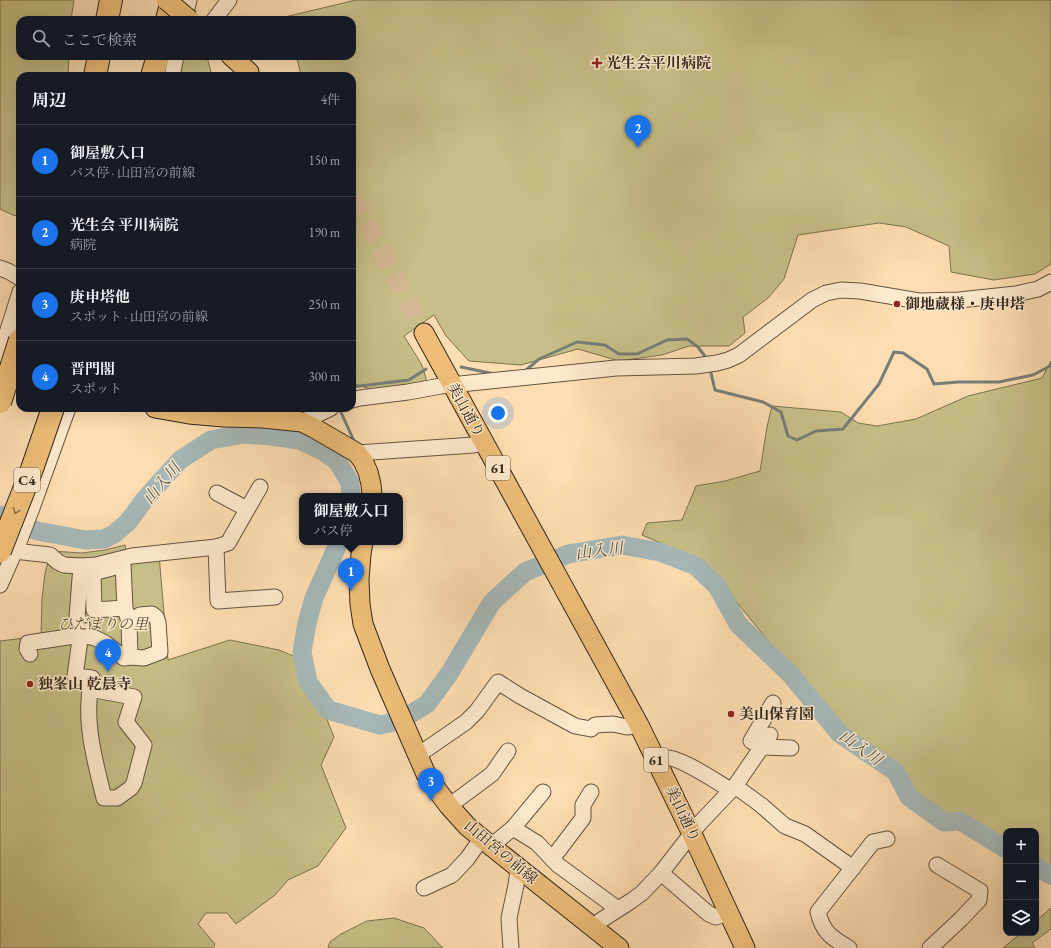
<!DOCTYPE html>
<html lang="ja">
<meta charset="utf-8">
<style>
:root{--surface:#171b24;--page:#242831;--text:#f1f3f6;--muted:#9ea1a6;--line:#363941;--accent:#1a73e8}
body{margin:0;font-family:"EB Garamond","Noto Serif JP",serif;background:var(--page);color:var(--text)}
.controls{position:absolute;right:12px;bottom:12px;display:grid;overflow:hidden;border-radius:8px;box-shadow:0 4px 16px #0002}
.controls button{width:36px;height:36px;display:grid;place-items:center;padding:0;border:0;border-bottom:1px solid var(--line);background:var(--surface);color:var(--text);font:20px sans-serif}
.you{position:absolute;left:498px;top:413px;width:14px;height:14px;margin:-10px;border:3px solid #fff;border-radius:50%;background:#1a73e8;box-shadow:0 0 0 6px #1a73e833}
.badge{display:grid;place-items:center;width:26px;height:26px;border-radius:50%;background:var(--accent);color:#fff;font-size:13px;font-weight:700}
.pin{position:absolute;translate:-50% -33px;filter:drop-shadow(0 1px 2px #0008)}
.pin::after{content:'';position:absolute;top:21px;width:14px;height:12px;background:inherit;clip-path:polygon(0 0,100% 0,50% 100%)}
.popup{position:absolute;left:299px;top:493px;width:104px;height:52px;box-sizing:border-box;display:grid;place-content:center;border-radius:8px;background:var(--surface);filter:drop-shadow(0 1px 3px #0005);font-size:13px;white-space:nowrap;color:var(--muted)}
.popup b{font-size:15px;color:var(--text)}
.popup::after{content:'';position:absolute;left:50%;top:100%;margin-left:-8px;border:8px solid transparent;border-top-color:var(--surface)}
.list{margin:0;padding:0;list-style:none}
h2{display:flex;justify-content:space-between;align-items:center;height:52px;margin:0;padding:0 16px;font-size:17px}
h2 small{font-size:13px;font-weight:400;color:var(--muted)}
.list li{display:grid;grid-template-columns:26px 1fr auto;gap:12px;align-items:center;box-sizing:border-box;height:72px;padding:0 16px;border-top:1px solid var(--line)}
.list b{display:block;font-size:15px;white-space:nowrap}
.list p{margin:0;font-size:13px;white-space:nowrap;color:var(--muted)}
.list em{font-size:13px;font-style:normal;color:var(--muted)}
.icon{flex:none;width:22px;height:22px;fill:none;stroke:currentColor;stroke-width:2;stroke-linecap:round;stroke-linejoin:round}
.map{position:relative;flex:none;width:1051px;height:948px;overflow:hidden}
.search{position:absolute;background:var(--surface);box-shadow:0 4px 16px #0002;left:16px;top:16px;width:340px;height:44px;display:flex;align-items:center;gap:10px;box-sizing:border-box;padding:0 14px;border-radius:12px;color:var(--muted);font-size:15px}
.panel{position:absolute;background:var(--surface);box-shadow:0 4px 16px #0002;left:16px;top:72px;width:340px;height:340px;border-radius:12px}
.map>svg:first-child{display:block}
</style>
<div class="map">
<svg width="1051" height="948" viewBox="0 0 1051 948">
<rect width="100%" height="100%" fill="#fdddb1"/>
<filter id="stains"><feTurbulence type="fractalNoise" baseFrequency=".005" numOctaves="4"/><feColorMatrix values="0 0 0 0 .2 0 0 0 0 .09 0 0 0 0 .02 0 0 0 .5 -.17"/></filter>
<radialGradient id="worn" r=".72"><stop offset=".6" stop-color="#630" stop-opacity="0"/><stop offset="1" stop-color="#630" stop-opacity=".3"/></radialGradient>
<!-- green -->
<g fill="#c7bf87" stroke="#7c7250">
<polygon points="0,0 74,0 71,20 20,20 20,56 69,56 68,76 20,76 20,211 15,216 0,209"/>
<polygon points="356,0 1051,0 1051,264 1035,274 994,280 951,272 949,246 906,227 879,223 798,235 784,279 768,298 743,317 745,333 729,346 689,346 662,355 619,361 578,349 521,365 469,361 446,336 434,315 404,336 422,365 427,382 376,391 352,383 352,76 300,76 300,70 296,56 352,56 352,20 272,20"/>
<polygon points="183,56 207,57 212,76 179,76"/>
<polygon points="1051,361 1051,871 1036,862 1036,831 1006,831 1006,844 945,814 914,791 871,748 835,723 704,562 642,535 647,523 682,520 696,486 725,481 760,471 767,427 772,406 841,412 858,423 877,426 916,419 968,396 1042,378"/>
<polygon points="125,545 128,559 159,555 168,660 230,640 279,650 303,660 334,737 321,765 346,828 318,866 288,880 275,895 236,924 227,913 206,913 198,924 215,944 213,948 0,948 0,641 41,636 42,598 45,573 51,551 82,553 105,550"/>
<polygon points="1051,908 1051,929 1032,943 1035,948 1003,948 1021,933 1036,933 1036,921"/>
<polygon points="394,918 424,928 443,948 328,948 330,942 341,934 367,921"/>
</g>
<g fill="none" stroke-linecap="round" stroke-linejoin="round">
<!-- stream -->
<g stroke="#767e79" stroke-width="3">
<polyline points="461,367 495,374"/>
<polyline points="710,369 715,390 763,402 781,412 788,436 797,440 816,431 843,429 879,384 894,352 903,353 927,369 934,384 958,382 999,382 1033,375 1050,366 1051,363"/>
<polyline points="524,372 539,359 577,342 605,345 619,354 637,354 667,340 687,339 698,347 707,359"/>
<polyline points="352,387 409,380 426,369"/>
<polyline points="339,408 355,443"/>
<polyline points="338,462 348,454"/>
</g>
<!-- river -->
<g stroke="#a5b8b8" stroke-width="19">
<polyline points="0,515 37,531 86,540 104,539 114,534 128,522 145,499 180,460 211,440 243,434 272,436 299,440 323,451 338,462 350,483 351,496"/>
<polyline points="339,542 314,598 307,623 302,652 308,682 328,710 380,725 399,721 427,704 449,674 492,602 525,572 568,554 622,545 660,552 696,566 717,586 738,624 790,674 840,734 896,772 909,797 944,822 960,821 1006,849"/>
<polyline points="1036,867 1051,875"/>
</g>
<!-- major-tunnel -->
<polyline stroke="#d4b893" stroke-width="19" stroke-dasharray="19 10" stroke-linecap="butt" points="352,198 377,242 424,333"/>
<!-- minor casing -->
<g stroke="#635440" stroke-width="17">
<g id="minor">
<polyline points="184,20 189,0"/>
<polyline points="214,20 229,0"/>
<polyline points="172,76 176,56"/>
<polyline points="0,268 8,271 20,278"/>
<polyline points="0,355 20,292"/>
<polyline points="352,400 360,398 408,392 441,386 616,368 696,366 717,363 728,360 739,355 812,300 826,293 841,290 860,291 919,301 959,300 1016,294 1038,289 1051,282"/>
<polyline points="282,408 302,422 331,408"/>
<polyline points="357,453 474,445 484,443"/>
<polyline points="217,493 247,509"/>
<polyline points="0,544 14,551 50,555 58,562 64,565 81,566 96,565 132,556 216,547 228,543 260,487"/>
<polyline points="216,547 218,601 275,597"/>
<path d="M81,566L77,617L82,625L75,676L92,678C83,720 94,757 104,798H117L131,788L134,783L144,745L126,722L134,697L89,689"/>
<polyline points="0,585 19,542 32,508 68,408"/>
<polyline points="129,622 130,657"/>
<polyline points="30,654 27,649 28,643 81,635 95,638 105,643 124,658 130,657 144,658 160,652 158,622 156,617 152,614 140,615 129,622 125,608 123,565 93,573 94,610 125,608"/>
<polyline points="773,703 751,741 762,747 791,748"/>
<polyline points="418,755 466,722 477,711 498,682 520,696 575,726 591,729 595,725 613,724 627,727 639,725"/>
<path d="M657,762C660,761 663,759 666,758C679,756 718,783 731,790"/>
<polyline points="735,786 761,805 785,826 805,834 853,868"/>
<polyline points="449,806 492,774 508,751"/>
<polyline points="513,828 537,843 558,865 618,909"/>
<polyline points="491,846 513,828 543,792"/>
<polyline points="552,859 583,818 583,805 591,792"/>
<polyline points="661,873 709,914 716,917 729,913"/>
<polyline points="424,888 452,875 467,859 482,838"/>
<polyline points="594,928 600,921 631,901 642,893 661,873 699,824 735,786 770,735"/>
<polyline points="511,948 509,918 516,885 518,869"/>
<path d="M849,948C832,938 823,933 818,912L873,842L887,839"/>
<polyline points="930,948 961,919 979,900 980,891 937,865"/>
</g>
</g>
<!-- major casing -->
<g stroke="#30261a" stroke-width="21">
<g id="major">
<polyline points="231,56 249,72"/>
<polyline points="424,333 639,725 692,834 745,948"/>
<polyline points="155,408 189,414 224,417 263,418 302,422 314,428 357,453 363,461 368,472 371,484 372,496"/>
<polyline points="363,542 361,554 359,580 360,604 363,624 380,669 426,774 437,790 449,806 467,826 491,846 619,948"/>
</g>
</g>
<!-- highway casing -->
<g stroke="#30261a" stroke-width="24">
<g id="highway">
<polyline points="107,20 111,0"/>
<polyline points="167,20 172,0"/>
<polyline points="95,76 99,56"/>
<polyline points="152,76 158,56"/>
</g>
</g>
<!-- minor -->
<use href="#minor" stroke="#fee9cc" stroke-width="15"/>
<!-- major -->
<use href="#major" stroke="#eebe78" stroke-width="19"/>
<!-- highway -->
<use href="#highway" stroke="#eebe78" stroke-width="22"/>
<!-- major-bridge casing -->
<g stroke="#30261a" stroke-width="21" stroke-linecap="butt">
<polyline id="major-bridge" points="166,0 190,20"/>
</g>
<!-- highway-bridge casing -->
<g stroke="#30261a" stroke-width="24" stroke-linecap="butt">
<g id="highway-bridge">
<polyline points="0,402 20,340"/>
<polyline points="0,551 32,469 53,408"/>
</g>
</g>
<!-- major-bridge -->
<use href="#major-bridge" stroke="#eebe78" stroke-width="19"/>
<!-- highway-bridge -->
<use href="#highway-bridge" stroke="#eebe78" stroke-width="22"/>
</g>
<!-- one-way arrows -->
<defs><path id="oneway-chevron" d="M-2-3.5L2.5 0L-2 3.5" fill="none" stroke-width="1.6" stroke-linecap="round" stroke-linejoin="round"/></defs>
<use stroke="#8f7249" href="#oneway-chevron" transform="translate(16 511) rotate(111)"/>
<!-- markers -->
<g fill="#8f2418" stroke="#fee9cc" stroke-width="1.5">
<path d="M595 57h4v4h4v4h-4v4h-4v-4h-4v-4h4z"/>
<circle cx="897" cy="304" r="4"/>
<circle cx="30" cy="684" r="4"/>
<circle cx="731" cy="714" r="4"/>
</g>
<g text-anchor="middle" stroke-width="3" stroke-linejoin="round" paint-order="stroke">
<!-- shield labels -->
<g fill="#fee9cc" stroke="#6e604f" stroke-width="1">
<rect x="486" y="456" width="24" height="24" rx="3"/>
<rect x="14" y="468" width="26" height="24" rx="3"/>
<rect x="644" y="748" width="24" height="24" rx="3"/>
</g>
<g font-size="14" font-weight="bold" fill="#30261a">
<text x="498" y="473">61</text>
<text x="27" y="485">C4</text>
<text x="656" y="765">61</text>
</g>
<!-- poi labels -->
<g font-size="15" font-weight="bold" fill="#30261a" stroke="#fee9cc" text-anchor="start">
<text x="606" y="68">光生会平川病院</text>
<text x="905" y="309">御地蔵様・庚申塔</text>
<text x="38" y="689">独峯山 乾晨寺</text>
<text x="739" y="719">美山保育園</text>
</g>
<!-- street labels -->
<g font-size="15" fill="#30261a" stroke="#fee9cc">
<text transform="translate(466 410) rotate(61)" y="5">美山通り</text>
<text transform="translate(683 814) rotate(64)" y="5">美山通り</text>
<text transform="translate(501 852) rotate(40)" y="5">山田宮の前線</text>
</g>
<!-- park labels -->
<g font-size="15" font-style="italic" fill="#564c35" stroke="#fee9cc">
<text x="103" y="629">ひだまりの里</text>
</g>
<!-- water labels -->
<g font-size="16" font-style="italic" fill="#535249" stroke="#fee9cc">
<text transform="translate(161 483) rotate(-50)" y="6">山入川</text>
<text transform="translate(599 550) rotate(-7)" y="6">山入川</text>
<text transform="translate(861 747) rotate(36)" y="6">山入川</text>
</g>
</g>
<rect width="100%" height="100%" filter="url(#stains)"/>
<rect width="100%" height="100%" fill="url(#worn)"/>
</svg>
<div class="controls">
<button>+</button>
<button>−</button>
<button><svg class="icon" aria-label="layers" viewBox="0 0 24 24"><path d="M12 4l9 5-9 5-9-5zM3 14l9 5 9-5"/></svg></button>
</div>
<div class="you"></div>
<div class="pin badge" style="left:351px;top:591px">1</div>
<div class="popup"><b>御屋敷入口</b>バス停</div>
<div class="pin badge" style="left:638px;top:148px">2</div>
<div class="pin badge" style="left:431px;top:801px">3</div>
<div class="pin badge" style="left:108px;top:672px">4</div>
<div class="search"><svg class="icon" aria-label="search" viewBox="0 0 24 24"><circle cx="10" cy="10" r="6"/><path d="M15 15l6 6"/></svg>ここで検索</div>
<section class="panel">
<h2>周辺<small>4件</small></h2>
<ul class="list">
<li><span class="badge">1</span><div><b>御屋敷入口</b><p>バス停 · 山田宮の前線</p></div><em>150 m</em></li>
<li><span class="badge">2</span><div><b>光生会 平川病院</b><p>病院</p></div><em>190 m</em></li>
<li><span class="badge">3</span><div><b>庚申塔他</b><p>スポット · 山田宮の前線</p></div><em>250 m</em></li>
<li><span class="badge">4</span><div><b>晋門閣</b><p>スポット</p></div><em>300 m</em></li>
</ul>
</section>
</div>
